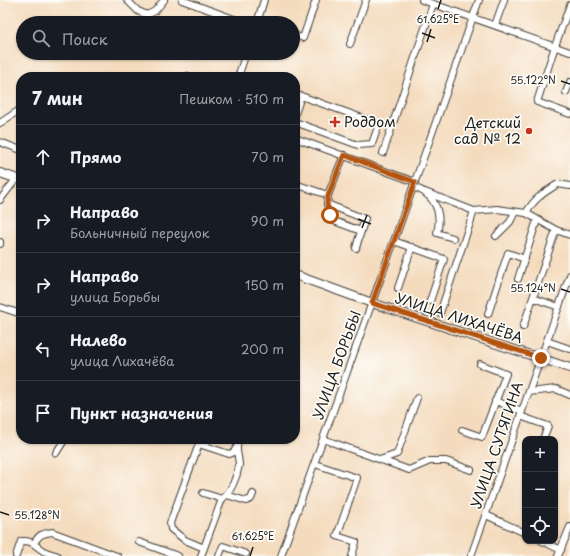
<!DOCTYPE html>
<html lang="ru">
<meta charset="utf-8">
<style>
:root{--surface:#171b24;--page:#20242c;--text:#f1f3f6;--muted:#9ea1a6;--line:#363941}
body{margin:0;font-family:"Playpen Sans",sans-serif;background:var(--page);color:var(--text)}
.controls{position:absolute;right:12px;bottom:12px;display:grid;overflow:hidden;border-radius:8px;box-shadow:0 1px 3px #0004}
.controls button{width:36px;height:36px;display:grid;place-items:center;padding:0;border:0;border-bottom:1px solid var(--line);background:var(--surface);color:var(--text);font:20px sans-serif}
.stop{position:absolute;width:12px;height:12px;margin:-9px;border:3px solid #b45309;border-radius:50%;background:#fff}
.stop.end{background:#b45309;border-color:#fff;box-shadow:0 1px 4px #0008}
.list{margin:0;padding:0;list-style:none}
h2{display:flex;justify-content:space-between;align-items:center;height:52px;margin:0;padding:0 16px;font-size:17px}
h2 small{font-size:13px;font-weight:400;color:var(--muted)}
.list li{display:grid;grid-template-columns:26px 1fr auto;gap:12px;align-items:center;box-sizing:border-box;height:64px;padding:0 16px;border-top:1px solid var(--line)}
.list b{display:block;font-size:15px;white-space:nowrap}
.list p{margin:0;font-size:13px;white-space:nowrap;color:var(--muted)}
.list em{font-size:13px;font-style:normal;color:var(--muted)}
.icon{flex:none;width:22px;height:22px;fill:none;stroke:currentColor;stroke-width:2;stroke-linecap:round;stroke-linejoin:round}
.map{position:relative;flex:none;width:570px;height:556px;overflow:hidden}
.search{position:absolute;background:var(--surface);box-shadow:0 1px 3px #0004;left:16px;top:16px;width:284px;height:44px;display:flex;align-items:center;gap:10px;box-sizing:border-box;padding:0 14px;border-radius:22px;color:var(--muted);font-size:15px}
.panel{position:absolute;background:var(--surface);box-shadow:0 1px 3px #0004;left:16px;top:72px;width:284px;height:372px;border-radius:16px}
.map>svg:first-child{display:block}
</style>
<div class="map">
<svg width="570" height="556" viewBox="0 0 570 556">
<rect width="100%" height="100%" fill="#fdfcf7"/>
<filter id="ink" filterUnits="userSpaceOnUse"><feTurbulence type="fractalNoise" baseFrequency=".025" numOctaves="2"/><feDisplacementMap in="SourceGraphic" scale="8" xChannelSelector="R" yChannelSelector="G"/><feConvolveMatrix kernelMatrix="1 2 1 2 8 2 1 2 1" color-interpolation-filters="sRGB"/></filter>
<filter id="wash" filterUnits="userSpaceOnUse"><feTurbulence type="fractalNoise" baseFrequency=".012" numOctaves="4" result="noise"/><feDisplacementMap in="SourceGraphic" scale="16" xChannelSelector="R" yChannelSelector="G"/><feGaussianBlur stdDeviation="0.9" result="paint"/><feColorMatrix in="noise" values="0 0 0 0 0 0 0 0 0 0 0 0 0 0 0 0 0 1.4 0 .05"/><feComposite in="paint" operator="in"/></filter>
<g filter="url(#wash)">
<rect width="100%" height="100%" fill="#f4dbbe"/>
</g>
<g filter="url(#ink)">
<g fill="none" stroke-linecap="round" stroke-linejoin="round">
<!-- minor casing -->
<g stroke="#3c3934" stroke-width="8">
<g id="minor">
<polyline points="127,0 138,11 147,15 155,11 164,0"/>
<polyline points="182,0 245,23"/>
<polyline points="422,0 570,52"/>
<polyline points="570,5 555,46 537,102 570,114"/>
<polyline points="257,23 264,0"/>
<polyline points="495,25 504,0"/>
<polyline points="293,35 303,38 316,0"/>
<polyline points="350,44 366,0"/>
<polyline points="188,76 190,77"/>
<polyline points="238,77 246,53"/>
<polyline points="566,92 570,82"/>
<polyline points="295,114 301,96 379,124 372,144 358,145 295,122"/>
<polyline points="0,123 21,109"/>
<polyline points="295,138 415,182"/>
<polyline points="0,142 21,150"/>
<polyline points="383,153 433,4"/>
<polyline points="295,184 328,195"/>
<path d="M413,187C417,189 422,190 425,193C438,202 441,218 437,233L453,238"/>
<polyline points="425,192 474,211 497,209 526,213 556,230 570,235"/>
<polyline points="0,200 16,179"/>
<polyline points="327,204 365,219 361,231 334,221 330,215 327,204 328,195 344,155"/>
<path d="M526,213C535,198 543,193 558,184L570,186"/>
<polyline points="496,236 510,222 515,212"/>
<polyline points="394,241 444,259 430,301"/>
<polyline points="0,242 0,244"/>
<polyline points="356,248 361,231"/>
<polyline points="518,279 537,220"/>
<polyline points="398,288 412,247"/>
<polyline points="533,298 559,307"/>
<polyline points="0,307 21,314"/>
<polyline points="440,313 474,211"/>
<polyline points="488,314 508,253 525,259"/>
<polyline points="523,327 556,230"/>
<polyline points="547,341 570,349"/>
<polyline points="529,392 556,389 570,395"/>
<polyline points="495,401 522,411"/>
<polyline points="520,416 548,426 543,439"/>
<polyline points="462,430 482,437 506,374 480,364"/>
<polyline points="323,439 409,470 430,461 446,461 471,470"/>
<polyline points="56,453 65,439"/>
<polyline points="380,460 397,454 417,398"/>
<polyline points="315,464 357,478 337,536 356,542 352,556"/>
<polyline points="203,493 222,499"/>
<polyline points="227,495 246,501 251,499 253,494"/>
<polyline points="486,515 525,533"/>
<polyline points="542,541 561,550"/>
<polyline points="139,542 178,556"/>
<path d="M34,543C40,534 41,534 52,532L117,556"/>
<path d="M204,548L185,540L171,529L170,523L199,444L229,454C237,452 237,446 239,439"/>
<path d="M16,556L21,541C32,540 34,545 42,550C46,553 53,554 58,556"/>
<path d="M201,556L222,499C231,492 237,477 239,465C239,460 237,454 237,449"/>
<polyline points="219,556 223,546 246,554"/>
<polyline points="281,556 394,241 479,0"/>
<polyline points="471,556 570,275"/>
<polyline points="558,556 570,527"/>
</g>
</g>
<!-- major casing -->
<g stroke="#3c3934" stroke-width="10">
<g id="major">
<polyline points="0,173 21,180"/>
<polyline points="295,275 372,303 570,368"/>
</g>
</g>
<!-- minor -->
<use href="#minor" stroke="#fff" stroke-width="6"/>
<!-- major -->
<use href="#major" stroke="#fff" stroke-width="8"/>
</g>
</g>
<g fill="none" stroke-linecap="round" stroke-linejoin="round" filter="url(#ink)">
<!-- route -->
<polyline stroke="#b45309" stroke-width="5" points="330,215 327,204 328,196 344,155 415,182 372,303 541,358"/>
</g>
<!-- ticks -->
<path fill="none" stroke="#1c1c1c" stroke-width="1.5" d="M438,9L441,0M422,33L435,38M427,42L431,29M561,81L570,84M358,219L371,224M362,228L367,215M561,289L570,292M0,512L9,515M250,556L253,547"/>
<!-- markers -->
<g fill="#c8321e" stroke="#fdfcf7" stroke-width="1.5">
<path d="M333 116h4v4h4v4h-4v4h-4v-4h-4v-4h4z"/>
<circle cx="529" cy="131" r="4"/>
</g>
<g text-anchor="middle" stroke-width="3.5" stroke-linejoin="round" paint-order="stroke">
<!-- poi labels -->
<g font-size="14" fill="#1c1c1c" stroke="#fdfcf7" text-anchor="start">
<text x="344" y="127">Роддом</text>
<text x="521" y="128" text-anchor="end">Детский<tspan x="521" dy="16">сад № 12</tspan></text>
</g>
<!-- street labels -->
<g font-size="14" fill="#1c1c1c" stroke="#fdfcf7">
<text transform="translate(459 318) rotate(18)" y="5">УЛИЦА ЛИХАЧЁВА</text>
<text transform="translate(337 365) rotate(-70)" y="5">УЛИЦА БОРЬБЫ</text>
<text transform="translate(497 445) rotate(-71)" y="5">УЛИЦА СУТЯГИНА</text>
</g>
</g>
<g font-size="10" text-anchor="middle" fill="#1c1c1c" stroke="#fdfcf7" stroke-width="3.5" stroke-linejoin="round" paint-order="stroke">
<text x="438" y="23">61.625°E</text>
<text x="533" y="84">55.122°N</text>
<text x="533" y="292">55.124°N</text>
<text x="37" y="519">55.128°N</text>
<text x="253" y="540">61.625°E</text>
</g>
</svg>
<div class="controls">
<button>+</button>
<button>−</button>
<button><svg class="icon" aria-label="locate" viewBox="0 0 24 24"><circle cx="12" cy="12" r="6"/><path d="M12 2v4M12 18v4M2 12h4M18 12h4"/></svg></button>
</div>
<div class="stop" style="left:330px;top:215px"></div>
<div class="stop end" style="left:541px;top:358px"></div>
<div class="search"><svg class="icon" aria-label="search" viewBox="0 0 24 24"><circle cx="10" cy="10" r="6"/><path d="M15 15l6 6"/></svg>Поиск</div>
<section class="panel">
<h2>7 мин<small>Пешком · 510 m</small></h2>
<ul class="list">
<li><svg class="icon" aria-label="ahead" viewBox="0 0 24 24"><path d="M12 20V5M6 11l6-6 6 6"/></svg><div><b>Прямо</b></div><em>70 m</em></li>
<li><svg class="icon" aria-label="right" viewBox="0 0 24 24"><path d="M7 20v-9h11M14 6l5 5-5 5"/></svg><div><b>Направо</b><p>Больничный переулок</p></div><em>90 m</em></li>
<li><svg class="icon" aria-label="right" viewBox="0 0 24 24"><path d="M7 20v-9h11M14 6l5 5-5 5"/></svg><div><b>Направо</b><p>улица Борьбы</p></div><em>150 m</em></li>
<li><svg class="icon" aria-label="left" viewBox="0 0 24 24"><path d="M17 20v-9H6M10 6l-5 5 5 5"/></svg><div><b>Налево</b><p>улица Лихачёва</p></div><em>200 m</em></li>
<li><svg class="icon" aria-label="arrive" viewBox="0 0 24 24"><path d="M6 21V4h12l-3 4 3 4H6"/></svg><div><b>Пункт назначения</b></div></li>
</ul>
</section>
</div>
